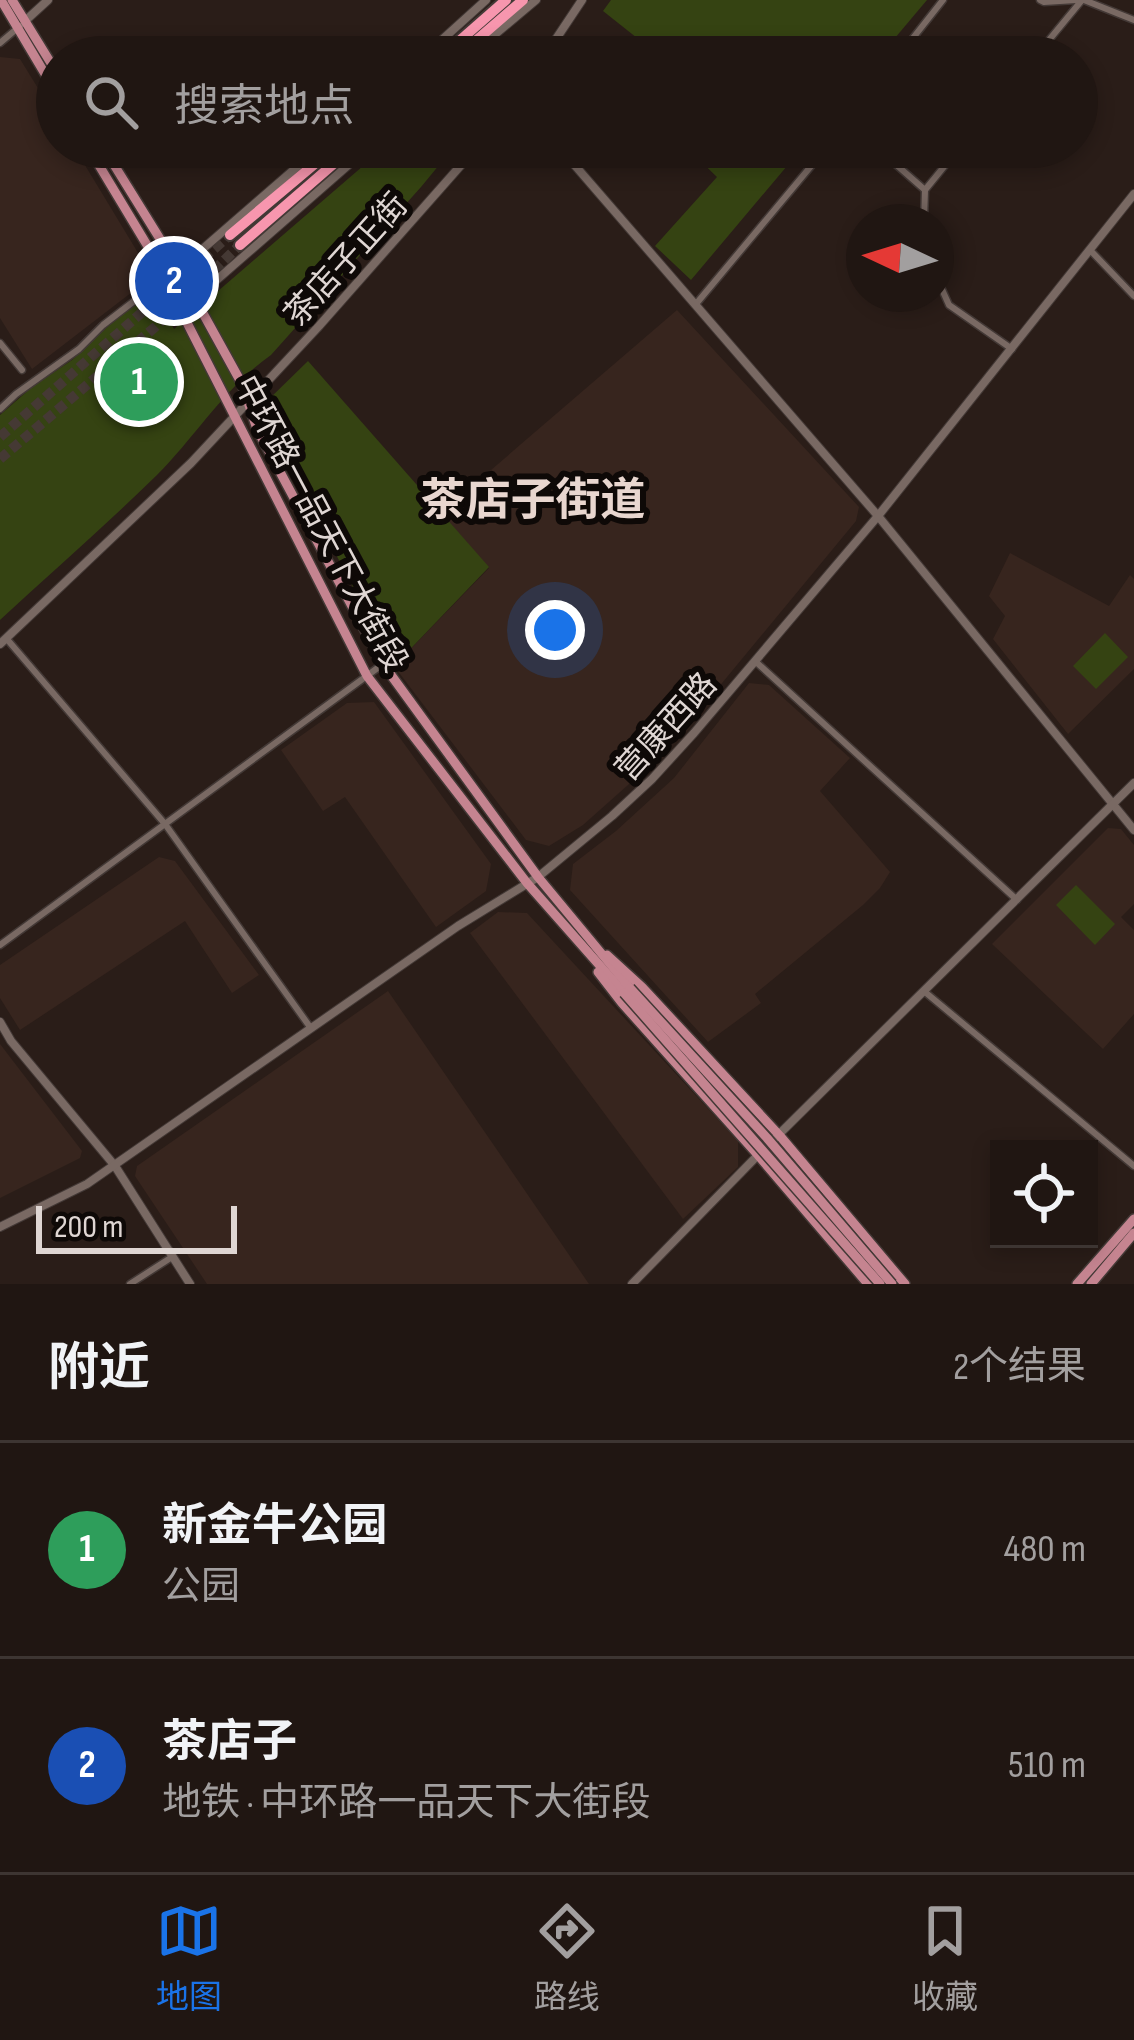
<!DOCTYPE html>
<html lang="zh">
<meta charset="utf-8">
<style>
:root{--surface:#201612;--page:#281f1b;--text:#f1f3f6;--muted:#a29f9f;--line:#3d3532;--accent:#1a73e8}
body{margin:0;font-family:"Sofia Sans Condensed","Noto Sans SC",sans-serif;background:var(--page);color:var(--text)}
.controls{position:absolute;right:36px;bottom:36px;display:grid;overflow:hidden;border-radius:0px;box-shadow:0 6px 18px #0003}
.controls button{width:108px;height:108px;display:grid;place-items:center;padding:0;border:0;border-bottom:3px solid var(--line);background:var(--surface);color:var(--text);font:60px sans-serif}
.compass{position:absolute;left:846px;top:204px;width:108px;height:108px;border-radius:50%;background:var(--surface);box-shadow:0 6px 18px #0003;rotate:274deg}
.scale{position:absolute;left:36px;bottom:30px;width:201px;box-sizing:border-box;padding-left:12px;border:6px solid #dfd6d3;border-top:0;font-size:33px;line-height:42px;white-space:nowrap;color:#dfd6d3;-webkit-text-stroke:9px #0e0907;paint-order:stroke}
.you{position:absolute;left:555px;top:630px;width:42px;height:42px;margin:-30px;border:9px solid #fff;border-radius:50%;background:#1a73e8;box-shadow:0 0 0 18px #1a73e833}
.badge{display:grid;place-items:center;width:78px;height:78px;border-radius:50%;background:var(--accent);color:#fff;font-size:39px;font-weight:700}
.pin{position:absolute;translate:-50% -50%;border:6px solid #fff;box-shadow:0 3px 12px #0006}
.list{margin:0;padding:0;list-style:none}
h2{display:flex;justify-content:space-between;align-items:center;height:156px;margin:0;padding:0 48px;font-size:51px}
h2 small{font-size:39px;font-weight:400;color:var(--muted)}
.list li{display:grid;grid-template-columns:78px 1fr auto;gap:36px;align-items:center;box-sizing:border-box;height:216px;padding:0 48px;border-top:3px solid var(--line)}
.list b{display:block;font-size:45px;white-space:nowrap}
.list p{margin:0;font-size:39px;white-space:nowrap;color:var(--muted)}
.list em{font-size:39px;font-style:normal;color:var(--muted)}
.icon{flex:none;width:66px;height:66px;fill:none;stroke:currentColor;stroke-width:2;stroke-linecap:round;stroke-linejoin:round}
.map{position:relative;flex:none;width:1134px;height:1284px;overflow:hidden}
.search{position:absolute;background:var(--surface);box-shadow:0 6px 18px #0003;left:36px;right:36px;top:36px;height:132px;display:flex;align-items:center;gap:30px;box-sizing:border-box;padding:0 42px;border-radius:66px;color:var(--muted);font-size:45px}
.sheet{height:588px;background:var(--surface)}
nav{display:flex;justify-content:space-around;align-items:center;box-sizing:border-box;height:168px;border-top:3px solid var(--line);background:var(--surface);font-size:33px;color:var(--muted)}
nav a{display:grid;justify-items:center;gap:6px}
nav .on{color:var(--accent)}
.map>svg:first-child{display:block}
</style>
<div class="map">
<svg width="1134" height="1284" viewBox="0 0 1134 1284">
<rect width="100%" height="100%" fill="#2a1d18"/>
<!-- built -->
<g fill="#37251e">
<polygon points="0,57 20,59 57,119 57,147 74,147 149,271 149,279 32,369 0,318"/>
<polygon points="677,310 859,507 856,521 694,717 646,769 583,825 549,846 526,840 394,666 489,568 441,513"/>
<polygon points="1010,553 1109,606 1130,575 1134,579 1134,669 1068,734 993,639 1005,616 989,596"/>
<polygon points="749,683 769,685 850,758 820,791 890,872 880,888 863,905 755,994 761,1003 708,1042 570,890 573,864 616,831 674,778"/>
<polygon points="374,702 491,864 486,891 436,927 345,797 323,811 281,750 347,703"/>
<polygon points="1108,828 1121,829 1134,845 1134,904 1121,917 1134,930 1134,1014 1103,1049 992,944"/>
<polygon points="159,857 175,861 259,975 232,993 185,921 20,1030 0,998 0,965"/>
<polygon points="498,912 527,913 738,1141 738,1167 683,1219 470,933"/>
<polygon points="388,991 589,1284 207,1284 135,1176 137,1166"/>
<polygon points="0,1044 82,1151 80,1158 0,1198"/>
</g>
<!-- green -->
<g fill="#354312">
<polygon points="611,0 927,0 879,57 661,57 603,11"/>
<path d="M385,147H454L421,187L271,355C225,387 196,436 157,475C106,525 52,572 0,620V415L32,387L72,360L118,317L154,292L174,329Z"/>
<polygon points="686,147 803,147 691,280 655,246 717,177"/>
<polygon points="308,361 489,567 394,666 266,420 265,403"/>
<polygon points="1105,633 1128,657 1096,689 1073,666"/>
<polygon points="1076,885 1115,924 1095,945 1056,905"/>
</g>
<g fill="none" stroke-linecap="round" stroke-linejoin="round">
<!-- highway-tunnel -->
<g stroke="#453934" stroke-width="10" stroke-dasharray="10 5" stroke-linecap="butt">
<polyline points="0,437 230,235"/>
<polyline points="0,459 154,328 240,245"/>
</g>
<!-- street casing -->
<g stroke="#433936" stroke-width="9">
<g id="street">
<polyline points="1040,0 1044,2 1076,0"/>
<polyline points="1084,0 1134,20"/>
<polyline points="0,43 20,26"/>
<polyline points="898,57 943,0"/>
<polyline points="1035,57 1082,0"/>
<polyline points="876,147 925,190"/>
<polyline points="924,222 925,190 960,147"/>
<polyline points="1091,251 1134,296"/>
<polyline points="936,276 949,305 1012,349"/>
<polyline points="696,304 827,147"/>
<polyline points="0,343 22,370"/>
<polyline points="0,409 16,394 79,349 103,325 164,278"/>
<polyline points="6,638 165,824 310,1027"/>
<polyline points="755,661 1017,900"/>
<polyline points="0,945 383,664"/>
<polyline points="925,992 1134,1166"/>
<polyline points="130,1284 172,1257"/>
</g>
</g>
<!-- secondary casing -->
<g stroke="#433936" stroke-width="10">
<g id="secondary">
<polyline points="25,21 48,0"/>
<polyline points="423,57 486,0"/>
<polyline points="468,57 536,0"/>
<polyline points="544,57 582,0"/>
<polyline points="559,147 878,516 1134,830"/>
<polyline points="164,278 198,253 320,147"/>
<polyline points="181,311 369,147"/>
<polyline points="0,644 191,463 319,326 477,147"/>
<polyline points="0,1022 11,1041 115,1166 190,1284"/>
<polyline points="0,1227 87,1184 458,926 538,877 612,816 652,779 694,733 878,516 1134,194"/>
<polyline points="632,1284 758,1155 1134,783"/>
</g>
</g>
<!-- primary casing -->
<g stroke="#433936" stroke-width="12">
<g id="primary">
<polyline points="1,0 57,94"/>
<polyline points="12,0 57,73"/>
<polyline points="88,147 150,250 367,676 527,883 624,993"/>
<polyline points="103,147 178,268 242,384 257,429 383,664 538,877 630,988"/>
<polyline points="607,955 642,987 780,1136 905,1284"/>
<polyline points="598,972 622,1003 758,1155 868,1284"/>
<polyline points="1077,1284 1134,1219"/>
<polyline points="1091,1284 1134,1233"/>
</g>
</g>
<!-- highway casing -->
<g stroke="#433936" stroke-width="14">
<g id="highway">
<polyline points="441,57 506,0"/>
<polyline points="457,57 523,0"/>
<polyline points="230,235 335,147"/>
<polyline points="240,245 353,147"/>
</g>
</g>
<!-- street -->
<use href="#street" stroke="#796963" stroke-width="6"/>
<!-- secondary -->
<use href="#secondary" stroke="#796963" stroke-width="8"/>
<!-- primary -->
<use href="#primary" stroke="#c58490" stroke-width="9"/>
<!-- highway -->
<use href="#highway" stroke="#f796ae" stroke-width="10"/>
<!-- primary-bridge casing -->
<g stroke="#433936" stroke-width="12" stroke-linecap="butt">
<g id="primary-bridge">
<polyline points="630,988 767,1138 892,1284"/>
<polyline points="624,993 880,1284"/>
</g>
</g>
<!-- primary-bridge -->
<use href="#primary-bridge" stroke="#c58490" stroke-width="9"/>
</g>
<g text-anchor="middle" stroke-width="12" stroke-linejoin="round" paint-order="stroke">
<!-- street labels -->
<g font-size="33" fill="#dfd6d3" stroke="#0e0907">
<text transform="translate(345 259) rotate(-48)" y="12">茶店子正街</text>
<text transform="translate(322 523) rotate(62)" y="12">中环路一品天下大街段</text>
<text transform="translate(665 726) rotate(-48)" y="12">营康西路</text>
</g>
<!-- district labels -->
<g font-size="45" font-weight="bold" fill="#e8d6cf" stroke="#0e0907">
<text x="533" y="515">茶店子街道</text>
</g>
</g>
</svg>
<div class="controls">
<button><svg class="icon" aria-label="locate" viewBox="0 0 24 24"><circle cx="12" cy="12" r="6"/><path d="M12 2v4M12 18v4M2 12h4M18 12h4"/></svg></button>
</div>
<svg class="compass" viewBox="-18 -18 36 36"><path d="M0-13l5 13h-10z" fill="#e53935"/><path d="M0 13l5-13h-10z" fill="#a29f9f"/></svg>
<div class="scale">200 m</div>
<div class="you"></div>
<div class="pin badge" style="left:139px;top:382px;background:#2e9e5b">1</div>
<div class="pin badge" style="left:174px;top:281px;background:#1a4fb4">2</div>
<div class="search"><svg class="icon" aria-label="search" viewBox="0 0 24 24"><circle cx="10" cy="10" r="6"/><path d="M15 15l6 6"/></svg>搜索地点</div>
</div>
<section class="sheet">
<h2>附近<small>2个结果</small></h2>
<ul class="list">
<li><span class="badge" style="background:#2e9e5b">1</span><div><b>新金牛公园</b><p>公园</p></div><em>480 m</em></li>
<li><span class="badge" style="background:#1a4fb4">2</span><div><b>茶店子</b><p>地铁 · 中环路一品天下大街段</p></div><em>510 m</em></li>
</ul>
</section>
<nav>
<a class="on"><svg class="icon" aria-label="map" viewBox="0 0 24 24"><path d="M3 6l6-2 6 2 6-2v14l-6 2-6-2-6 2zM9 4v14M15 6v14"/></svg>地图</a>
<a><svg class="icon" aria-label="directions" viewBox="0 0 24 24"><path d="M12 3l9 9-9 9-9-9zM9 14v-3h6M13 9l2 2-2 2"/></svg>路线</a>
<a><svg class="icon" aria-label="saved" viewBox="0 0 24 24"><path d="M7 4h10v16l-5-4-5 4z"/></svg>收藏</a>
</nav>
